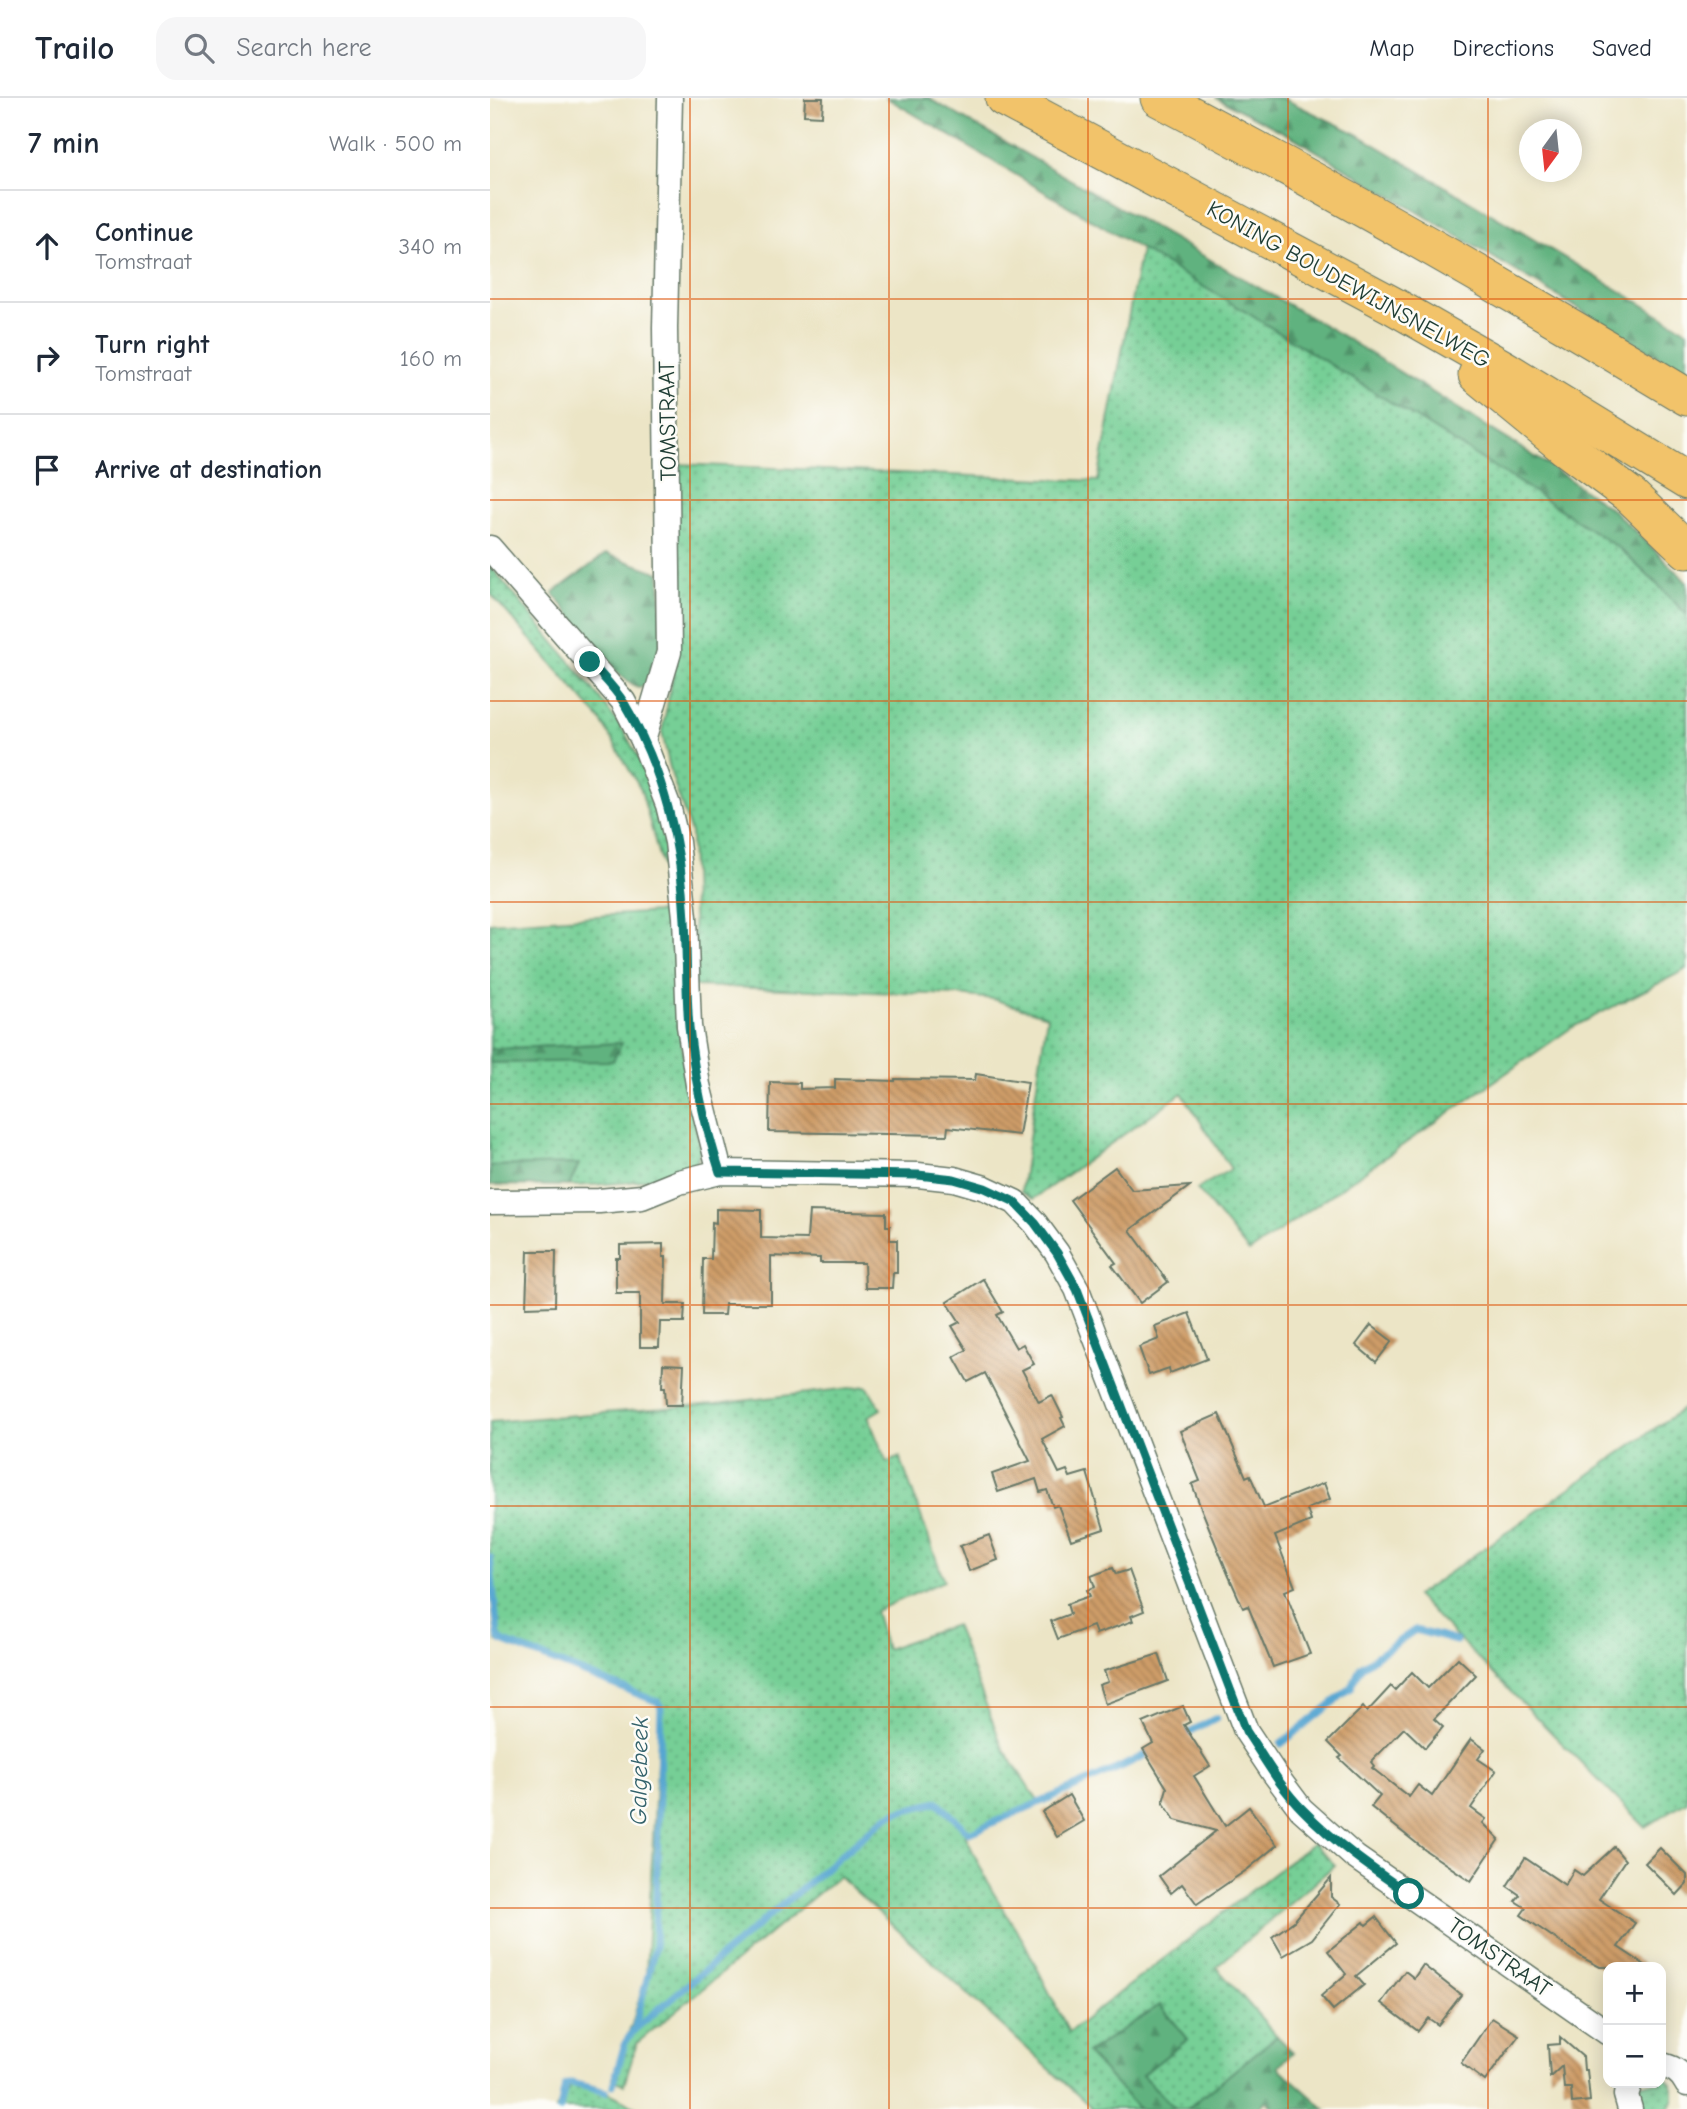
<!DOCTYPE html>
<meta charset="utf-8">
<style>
:root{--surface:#fff;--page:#f6f6f7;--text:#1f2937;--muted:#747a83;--line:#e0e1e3}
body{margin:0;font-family:"Comic Neue",sans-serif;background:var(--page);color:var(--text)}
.controls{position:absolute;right:21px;bottom:21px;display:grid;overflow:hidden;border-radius:14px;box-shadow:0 4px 18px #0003}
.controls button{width:63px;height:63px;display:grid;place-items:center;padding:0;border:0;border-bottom:2px solid var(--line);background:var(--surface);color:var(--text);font:35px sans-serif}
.compass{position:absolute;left:1029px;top:21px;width:63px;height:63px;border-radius:50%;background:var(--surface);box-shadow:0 4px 18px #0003;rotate:195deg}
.stop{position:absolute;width:21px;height:21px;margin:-16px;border:5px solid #0f766e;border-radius:50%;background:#fff}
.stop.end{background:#0f766e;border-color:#fff;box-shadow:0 2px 7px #0008}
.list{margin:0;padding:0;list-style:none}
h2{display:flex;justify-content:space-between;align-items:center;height:91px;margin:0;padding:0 28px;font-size:30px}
h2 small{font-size:23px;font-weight:400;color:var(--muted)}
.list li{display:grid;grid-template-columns:46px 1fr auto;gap:21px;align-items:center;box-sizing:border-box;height:112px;padding:0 28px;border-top:2px solid var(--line)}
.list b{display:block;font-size:26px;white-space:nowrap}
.list p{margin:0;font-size:23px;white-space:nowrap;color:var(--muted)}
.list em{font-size:23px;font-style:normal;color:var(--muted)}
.icon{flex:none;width:38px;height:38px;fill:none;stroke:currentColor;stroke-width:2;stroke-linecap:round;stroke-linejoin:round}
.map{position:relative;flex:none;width:1197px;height:2011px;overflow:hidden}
header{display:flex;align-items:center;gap:42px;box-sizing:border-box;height:98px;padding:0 35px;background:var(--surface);border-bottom:2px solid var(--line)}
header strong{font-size:33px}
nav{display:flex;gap:38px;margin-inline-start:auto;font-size:24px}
.search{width:490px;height:63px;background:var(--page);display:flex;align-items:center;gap:18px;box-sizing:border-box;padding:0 24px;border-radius:21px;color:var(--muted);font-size:26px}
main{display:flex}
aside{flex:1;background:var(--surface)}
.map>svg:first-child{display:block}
</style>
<header>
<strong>Trailo</strong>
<div class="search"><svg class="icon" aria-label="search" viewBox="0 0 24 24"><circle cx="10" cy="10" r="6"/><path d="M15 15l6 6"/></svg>Search here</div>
<nav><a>Map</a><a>Directions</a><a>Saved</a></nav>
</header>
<main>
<aside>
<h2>7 min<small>Walk · 500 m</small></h2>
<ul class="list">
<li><svg class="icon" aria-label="ahead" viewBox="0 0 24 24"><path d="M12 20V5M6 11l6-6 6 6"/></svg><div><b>Continue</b><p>Tomstraat</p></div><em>340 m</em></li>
<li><svg class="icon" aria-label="right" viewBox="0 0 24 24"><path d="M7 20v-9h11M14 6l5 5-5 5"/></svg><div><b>Turn right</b><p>Tomstraat</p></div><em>160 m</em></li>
<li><svg class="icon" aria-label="arrive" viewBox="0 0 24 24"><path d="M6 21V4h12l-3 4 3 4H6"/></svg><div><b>Arrive at destination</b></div></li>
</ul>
</aside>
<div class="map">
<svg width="1197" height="2011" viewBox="0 0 1197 2011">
<defs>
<pattern id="grass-dots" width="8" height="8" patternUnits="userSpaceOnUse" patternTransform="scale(1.75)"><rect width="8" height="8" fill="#76cf96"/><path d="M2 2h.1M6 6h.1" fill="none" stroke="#60a97b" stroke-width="1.8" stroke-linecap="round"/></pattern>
<pattern id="forest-firs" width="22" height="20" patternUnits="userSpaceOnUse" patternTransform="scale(1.75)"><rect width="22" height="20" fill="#60b27f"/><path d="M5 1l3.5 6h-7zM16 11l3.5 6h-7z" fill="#4f9269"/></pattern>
<pattern id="building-back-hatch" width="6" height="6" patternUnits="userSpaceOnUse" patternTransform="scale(1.75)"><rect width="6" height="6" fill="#ce9c68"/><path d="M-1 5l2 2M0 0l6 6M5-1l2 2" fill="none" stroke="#a78056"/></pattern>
</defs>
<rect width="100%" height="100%" fill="#fdfcf7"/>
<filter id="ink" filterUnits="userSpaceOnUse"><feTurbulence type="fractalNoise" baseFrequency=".0143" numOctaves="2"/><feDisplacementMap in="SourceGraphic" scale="14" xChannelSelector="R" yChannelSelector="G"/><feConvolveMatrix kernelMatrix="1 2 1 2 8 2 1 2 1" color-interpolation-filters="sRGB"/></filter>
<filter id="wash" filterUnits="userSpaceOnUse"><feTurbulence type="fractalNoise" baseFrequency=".00686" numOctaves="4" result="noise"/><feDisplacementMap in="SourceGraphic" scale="28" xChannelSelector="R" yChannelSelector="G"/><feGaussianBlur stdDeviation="1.57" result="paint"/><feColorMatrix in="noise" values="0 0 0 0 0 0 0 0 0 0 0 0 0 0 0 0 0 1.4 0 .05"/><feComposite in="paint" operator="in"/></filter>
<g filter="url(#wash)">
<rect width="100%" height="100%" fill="#ece5c6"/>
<!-- grass -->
<g fill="url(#grass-dots)" stroke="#4a8665" stroke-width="2">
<polygon points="651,151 761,217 1038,390 1130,451 1169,488 1197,517 1197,871 1081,930 759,1154 707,1091 741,1071 692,995 543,1101 531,1094 557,918 503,901 469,897 205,888 201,735 181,675 172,634 187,557 185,366 608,383"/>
<path d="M0,468L103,591L135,635L157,676L173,721L184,813L185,887L195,976L210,1050L207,1065C167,1085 123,1086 79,1088L88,1066L0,1068V965L51,964L131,945L0,951V825L184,813L151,692L110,621L0,495Z"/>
<polygon points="377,1288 391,1311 378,1319 397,1365 410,1359 454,1483 385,1513 396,1551 465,1527 513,1650 550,1706 475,1737 501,1791 534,1844 579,1934 823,1745 845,1767 726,1869 787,1938 697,2011 686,2011 652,1977 698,1941 670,1907 598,1955 649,2011 603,2011 349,1778 147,1945 134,1987 122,1980 142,1926 156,1876 170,1606 7,1543 0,1482 0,1324 226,1306"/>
<polygon points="1197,1308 1197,1703 1155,1729 926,1498"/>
<path d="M1171,1978C1185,1985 1188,1998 1179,2011H1151L1145,1992L1149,1985H1171Z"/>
<polygon points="83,1984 108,1989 150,2011 66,2011"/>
</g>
<!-- forest -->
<g fill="url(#forest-firs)" stroke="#40785a" stroke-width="2">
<polygon points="397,0 438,0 846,234 1063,370 1125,414 1189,476 1197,485 1197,517 1169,488 1130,451 1038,390 761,217"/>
<polygon points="726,0 792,0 867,36 1197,233 1197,276 803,39"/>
<polygon points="116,456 170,475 172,543 159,586 148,590 127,575 63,495"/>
<polygon points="132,945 123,963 0,965 0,951"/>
<polygon points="89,1066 79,1088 0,1087 0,1068"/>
<polygon points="670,1907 698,1941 652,1977 686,2011 649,2011 597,1955"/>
<polygon points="787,1938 803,1954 788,1969 835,2011 785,2011 776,2003 768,2011 697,2011"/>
</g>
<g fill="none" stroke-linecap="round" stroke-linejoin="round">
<!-- stream -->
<g stroke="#57a6d1" stroke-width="7">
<polyline points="0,1459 8,1538 12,1543 168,1604 171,1609 165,1849 144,1932 135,1945 123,1987"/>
<polyline points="692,1638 726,1620"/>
<polyline points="791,1646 861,1590 871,1569 925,1532 966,1543"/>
<polyline points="144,1932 396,1719 407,1714 448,1704 479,1735 631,1669 663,1653"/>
<polyline points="70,2011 75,1987 81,1985 116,1994"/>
</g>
</g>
<g id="blocks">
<!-- building -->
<g fill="url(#building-back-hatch)">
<polygon points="315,0 333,0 332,18 314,17"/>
<polygon points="486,976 538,984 529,1037 458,1029 457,1037 279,1034 280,984 310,985 310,991 345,990 345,981 405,983 405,981 485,982"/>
<polygon points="625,1069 642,1092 700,1088 640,1132 678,1184 650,1205 622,1167 626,1165 580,1102"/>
<polygon points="226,1111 271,1112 271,1140 317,1141 319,1113 396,1115 396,1128 400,1128 400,1142 407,1142 407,1175 403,1175 402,1190 375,1190 374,1165 330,1165 330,1160 281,1158 281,1206 235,1206 234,1217 212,1217 213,1161 221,1161 222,1124 226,1125"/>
<polygon points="173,1146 173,1159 176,1159 175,1206 195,1206 194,1224 170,1224 169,1249 150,1249 150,1195 126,1195 126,1160 130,1160 130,1147"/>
<polygon points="38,1153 66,1153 65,1208 36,1209"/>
<polygon points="493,1181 513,1214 507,1217 526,1250 533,1246 544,1266 532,1272 549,1304 562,1297 573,1319 571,1320 575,1328 552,1341 569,1375 577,1372 580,1379 597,1374 614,1431 581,1442 568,1407 563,1409 557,1392 550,1394 546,1381 508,1394 502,1376 540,1363 495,1275 478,1284 464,1259 477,1252 462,1228 470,1224 457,1204"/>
<polygon points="699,1215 717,1261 680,1275 679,1270 659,1277 649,1249 669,1241 665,1228"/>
<polygon points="881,1227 902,1243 886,1264 866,1247"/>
<polygon points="173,1266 194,1267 192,1307 176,1307 175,1289 172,1289"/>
<polygon points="729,1316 756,1379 760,1377 774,1409 834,1385 840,1401 817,1411 821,1423 785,1438 805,1489 795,1493 820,1556 783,1569 758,1508 753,1510 738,1476 711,1410 702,1386 710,1383 690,1333"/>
<polygon points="499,1437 508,1462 479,1473 470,1448"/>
<polygon points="623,1470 626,1476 639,1472 654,1513 641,1518 643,1523 606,1536 603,1528 568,1541 561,1523 580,1516 577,1506 600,1498 597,1492 605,1489 601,1478"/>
<polygon points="669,1556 678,1583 615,1606 609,1587 618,1584 614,1573"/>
<polygon points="968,1560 986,1577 944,1621 953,1629 935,1650 914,1630 881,1664 884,1668 882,1670 919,1699 928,1687 942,1698 981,1641 995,1651 988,1661 1006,1673 981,1710 996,1721 993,1725 1009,1741 981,1783 935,1752 881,1709 890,1698 849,1660 852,1658 838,1644 873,1609 877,1614 901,1588 905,1592 922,1574 938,1590"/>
<polygon points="693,1608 700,1624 694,1627 720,1668 704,1678 735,1728 759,1709 787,1747 758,1771 707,1806 692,1786 681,1795 669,1778 726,1733 685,1722 673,1704 677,1690 653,1651 663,1645 653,1625"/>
<polygon points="579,1697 594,1723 567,1739 552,1714"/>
<polygon points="1124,1749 1135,1762 1109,1801 1145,1825 1128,1849 1158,1869 1110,1869 1093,1860 1031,1817 1036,1810 1025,1803 1030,1797 1017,1788 1035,1760 1075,1787 1084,1772 1093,1778"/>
<polygon points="1170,1750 1197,1777 1197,1786 1187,1797 1155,1765"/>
<polygon points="841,1780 841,1799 850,1806 822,1841 793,1858 782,1839 804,1823"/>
<polygon points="886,1819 906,1845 866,1878 874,1887 843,1912 831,1898 856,1876 838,1853 874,1824 876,1827"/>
<polygon points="933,1867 971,1897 948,1927 938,1920 928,1933 891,1905 915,1873 924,1880"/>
<polygon points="1002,1920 1029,1937 995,1983 971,1965"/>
<polygon points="1070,1939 1093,1959 1094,1972 1097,1972 1100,2003 1082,2005 1081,1990 1074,1990 1072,1968 1060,1979 1058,1947 1070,1946"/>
</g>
</g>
</g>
<g filter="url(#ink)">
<use href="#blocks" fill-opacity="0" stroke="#677867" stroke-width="2"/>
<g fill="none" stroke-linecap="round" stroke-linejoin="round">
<!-- minor casing -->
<g stroke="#677867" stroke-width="27">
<g id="minor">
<polyline points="0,450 133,603 153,642 178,707 187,744 195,819 199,928 208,987 230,1074"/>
<polyline points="153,642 179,554 175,230 180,0"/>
<polyline points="0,1104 109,1103 152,1099 189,1084 230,1074 428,1077 464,1081 495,1090 525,1104 545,1125 567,1155 587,1191 756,1633 784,1675 811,1711 865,1759 1118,1935"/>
<path d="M1171,1967C1183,1969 1192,1975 1197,1986"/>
<polyline points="1140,2011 1136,1997 1140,1985"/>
</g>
</g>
<!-- highway casing -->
<g stroke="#677867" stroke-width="39">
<g id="highway">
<polyline points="514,0 902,207 1014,271 1197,383"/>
<path d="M669,0C849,94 1023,194 1197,299"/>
<polyline points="987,277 1075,349 1141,398 1197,452"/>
</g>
</g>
<!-- minor -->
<use href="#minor" stroke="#fff" stroke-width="24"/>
<!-- highway -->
<use href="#highway" stroke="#f2c36a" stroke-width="37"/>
</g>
</g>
<g fill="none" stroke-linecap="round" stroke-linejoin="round" filter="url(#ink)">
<!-- route -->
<path stroke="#0f766e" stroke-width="9" d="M100,564C111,577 125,590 134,605C173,670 192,747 195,822C197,858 196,894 199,929C204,977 215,1028 230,1074L428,1077L464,1081L495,1090L525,1104L545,1125L567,1155L587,1191L756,1633C774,1660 790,1689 813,1712C845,1745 881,1770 919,1796"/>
</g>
<!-- grid -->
<path fill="none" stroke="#de580e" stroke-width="2" stroke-opacity="0.55" d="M200,0V2011M399,0V2011M598,0V2011M798,0V2011M998,0V2011M0,201H1197M0,402H1197M0,603H1197M0,804H1197M0,1006H1197M0,1207H1197M0,1408H1197M0,1609H1197M0,1810H1197"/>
<g text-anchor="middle" stroke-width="5" stroke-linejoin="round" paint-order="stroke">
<!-- street labels -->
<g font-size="23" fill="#1f3d34" stroke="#fdfcf7">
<text transform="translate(859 186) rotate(29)" y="8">KONING BOUDEWIJNSNELWEG</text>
<text transform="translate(177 323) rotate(-91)" y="8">TOMSTRAAT</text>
<text transform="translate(1010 1859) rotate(35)" y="8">TOMSTRAAT</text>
</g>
<!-- water labels -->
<g font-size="24" font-style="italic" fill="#33626b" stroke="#fdfcf7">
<text transform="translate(149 1673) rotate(-89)" y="8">Galgebeek</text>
</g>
</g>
</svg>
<div class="controls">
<button>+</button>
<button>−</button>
</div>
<svg class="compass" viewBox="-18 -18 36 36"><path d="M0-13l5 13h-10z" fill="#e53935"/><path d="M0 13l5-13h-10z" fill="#747a83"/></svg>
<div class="stop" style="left:919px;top:1796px"></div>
<div class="stop end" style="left:100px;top:564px"></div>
</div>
</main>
